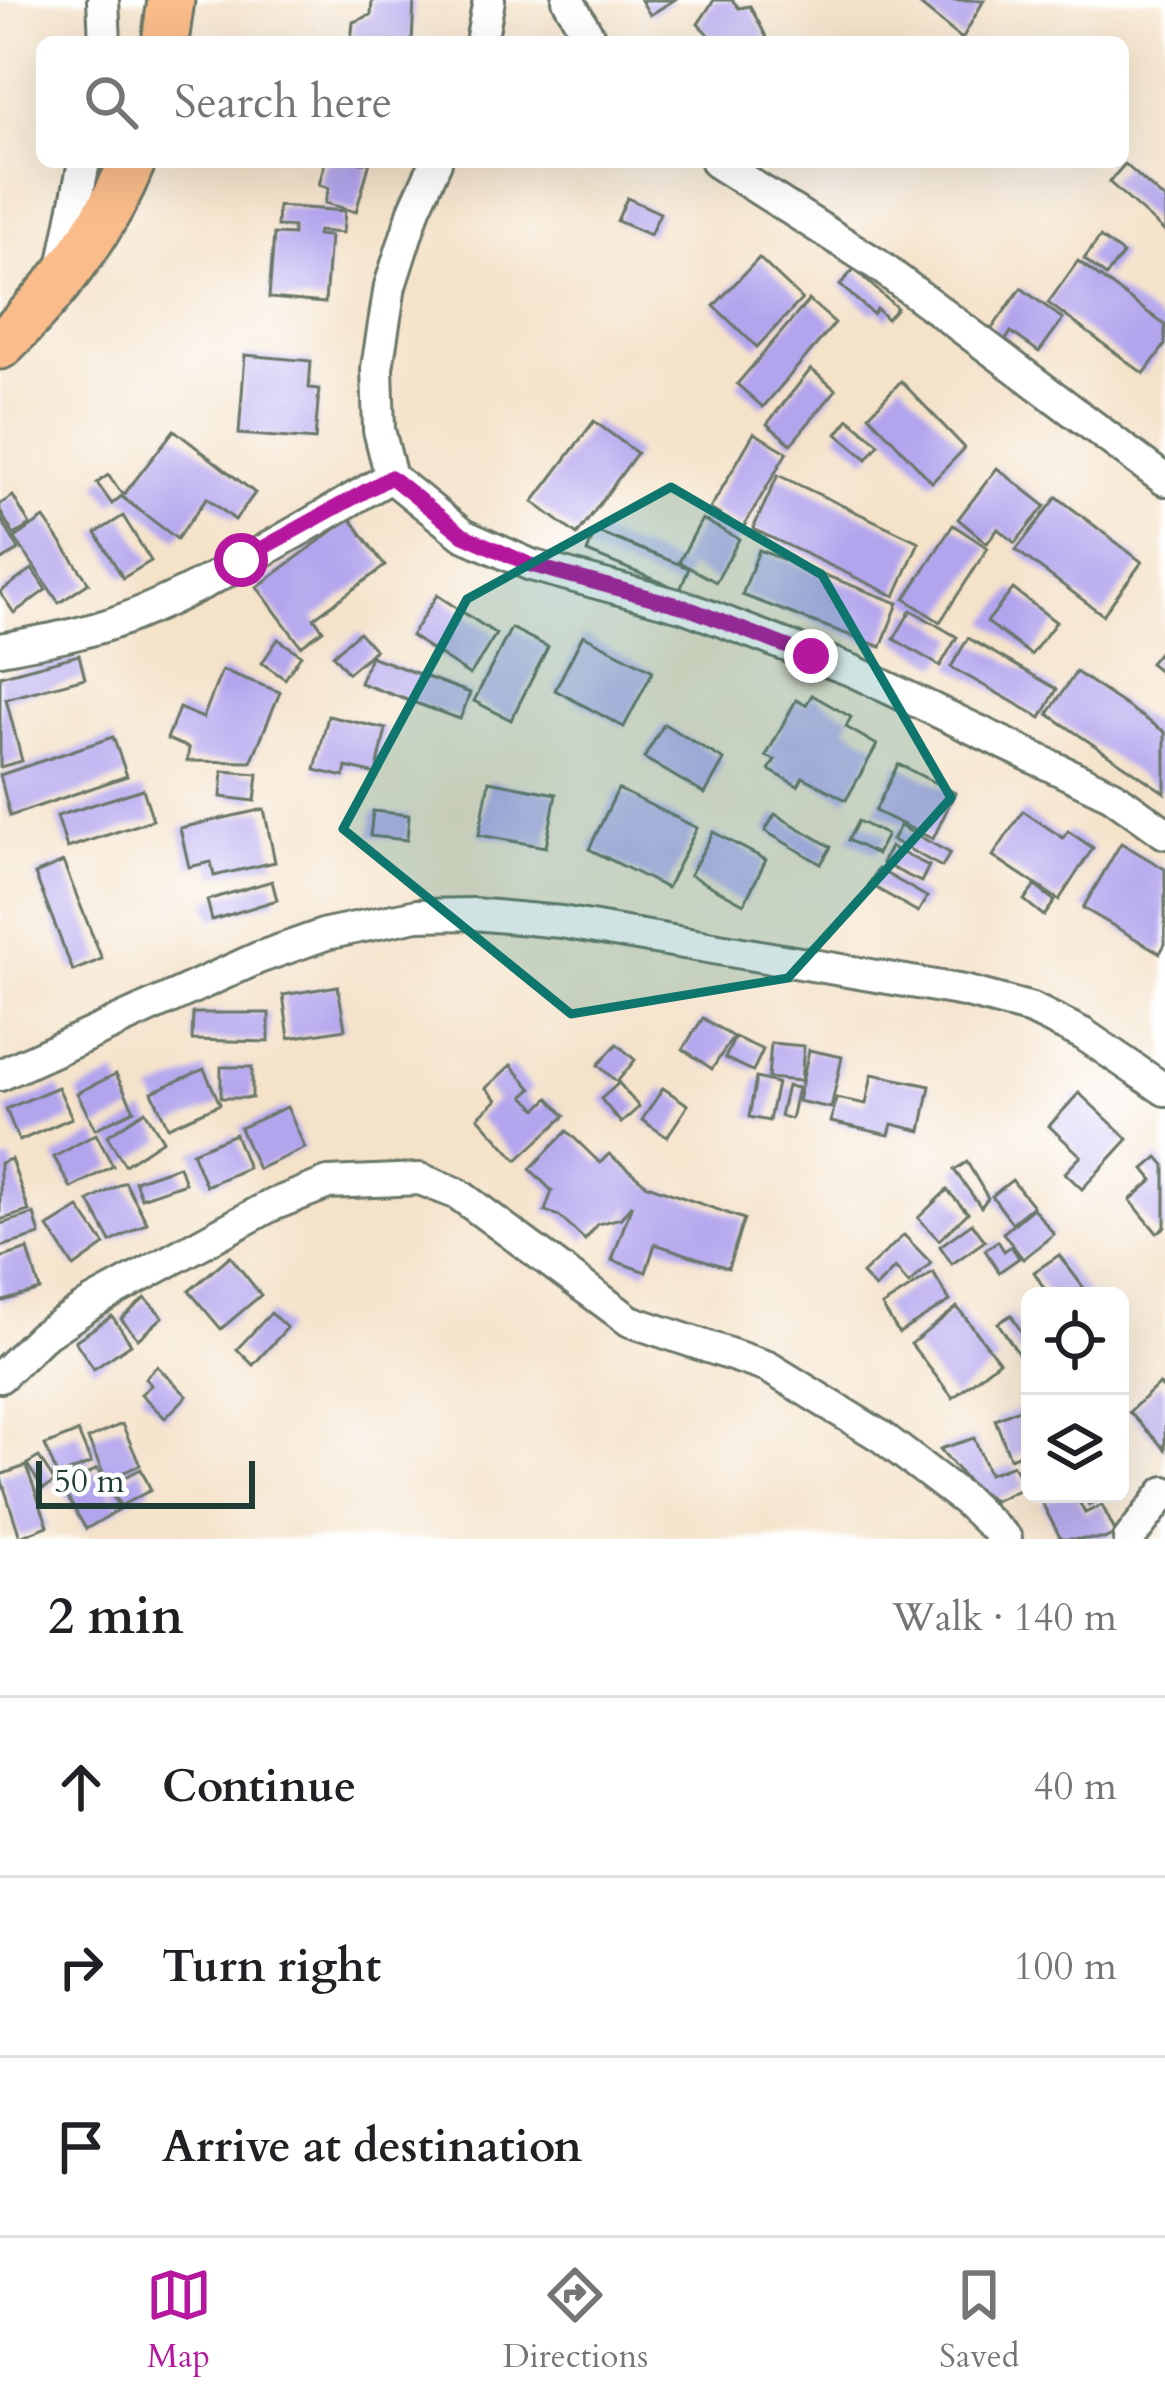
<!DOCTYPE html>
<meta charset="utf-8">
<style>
:root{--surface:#fff;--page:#f2f2f2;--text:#202124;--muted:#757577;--line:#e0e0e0;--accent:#b5179e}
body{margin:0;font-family:Cardo,serif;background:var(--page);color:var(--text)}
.controls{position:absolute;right:36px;bottom:36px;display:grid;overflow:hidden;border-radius:18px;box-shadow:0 12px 48px #0002}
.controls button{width:108px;height:108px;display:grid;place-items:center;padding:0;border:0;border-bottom:3px solid var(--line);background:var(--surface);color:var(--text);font:60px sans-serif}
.scale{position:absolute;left:36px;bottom:30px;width:219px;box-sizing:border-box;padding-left:12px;border:6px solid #1f3d34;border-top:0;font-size:33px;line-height:42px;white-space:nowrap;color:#1f3d34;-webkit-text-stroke:9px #fff;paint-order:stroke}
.stop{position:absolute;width:36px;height:36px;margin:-27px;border:9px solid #b5179e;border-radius:50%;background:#fff}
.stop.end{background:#b5179e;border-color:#fff;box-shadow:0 3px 12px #0008}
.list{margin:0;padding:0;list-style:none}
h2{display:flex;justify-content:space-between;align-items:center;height:156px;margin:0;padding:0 48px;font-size:51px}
h2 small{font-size:39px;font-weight:400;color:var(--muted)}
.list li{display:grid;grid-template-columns:78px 1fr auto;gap:36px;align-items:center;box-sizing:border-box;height:180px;padding:0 48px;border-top:3px solid var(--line)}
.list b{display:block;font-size:45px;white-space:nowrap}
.list em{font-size:39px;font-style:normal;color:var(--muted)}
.icon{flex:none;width:66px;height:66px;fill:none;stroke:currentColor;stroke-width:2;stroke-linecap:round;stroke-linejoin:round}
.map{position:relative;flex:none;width:1165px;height:1539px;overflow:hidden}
.search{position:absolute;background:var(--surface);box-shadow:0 12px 48px #0002;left:36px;right:36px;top:36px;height:132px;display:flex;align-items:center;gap:30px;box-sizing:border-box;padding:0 42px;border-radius:18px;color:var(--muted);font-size:45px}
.sheet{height:696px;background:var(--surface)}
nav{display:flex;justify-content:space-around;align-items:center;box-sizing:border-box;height:168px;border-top:3px solid var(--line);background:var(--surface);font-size:33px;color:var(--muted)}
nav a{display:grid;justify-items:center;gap:6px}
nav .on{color:var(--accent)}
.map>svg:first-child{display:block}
</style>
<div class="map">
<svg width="1165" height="1539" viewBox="0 0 1165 1539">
<rect width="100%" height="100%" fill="#fff"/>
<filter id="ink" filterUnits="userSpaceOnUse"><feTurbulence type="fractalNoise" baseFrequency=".00833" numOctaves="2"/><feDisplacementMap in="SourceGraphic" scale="24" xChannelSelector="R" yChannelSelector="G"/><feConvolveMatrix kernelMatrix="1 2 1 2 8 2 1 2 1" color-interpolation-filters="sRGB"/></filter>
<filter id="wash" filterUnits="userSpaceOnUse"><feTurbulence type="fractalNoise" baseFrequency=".004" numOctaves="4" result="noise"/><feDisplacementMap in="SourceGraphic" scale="48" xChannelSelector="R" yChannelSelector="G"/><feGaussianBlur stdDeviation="2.7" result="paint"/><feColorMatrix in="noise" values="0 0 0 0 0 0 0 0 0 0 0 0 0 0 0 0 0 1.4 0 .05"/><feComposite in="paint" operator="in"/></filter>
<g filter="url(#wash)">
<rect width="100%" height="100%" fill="#f4e2c9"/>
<g id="blocks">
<!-- building -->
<g fill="#b2a4ed">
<polygon points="372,0 414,0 412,42 351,42 353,22 371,15"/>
<polygon points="641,0 674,0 650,15"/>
<polygon points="714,0 732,0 739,8 750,6 769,42 716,42 698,24"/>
<polygon points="914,0 984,0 962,39"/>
<polygon points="325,162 370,162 356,212 325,203 329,188 319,185"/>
<polygon points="1125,164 1165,200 1165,232 1109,182"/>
<polygon points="627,198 660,213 650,235 617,221"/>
<polygon points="278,206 345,211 343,233 318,231 317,235 330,236 325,303 269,298 274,234 293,235 293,227 277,226"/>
<polygon points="1100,237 1123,254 1106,276 1084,259"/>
<polygon points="759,258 802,299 757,347 714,306"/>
<polygon points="1078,261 1165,325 1165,345 1144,374 1048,303"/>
<polygon points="854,269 897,308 887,319 877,309 873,314 840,285"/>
<polygon points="1021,288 1063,319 1039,352 1011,332 1006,340 991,330"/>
<polygon points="809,300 835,323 763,407 737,384"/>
<polygon points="245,355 311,361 309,388 319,389 315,440 239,434"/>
<polygon points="811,369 836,390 791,444 767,424"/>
<polygon points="901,381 965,448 932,482 869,415"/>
<polygon points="849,419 879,444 867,459 837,434"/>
<polygon points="594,421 637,453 577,535 533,502"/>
<polygon points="174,430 255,493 235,520 207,498 177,539 122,497"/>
<polygon points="754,433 787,452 743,528 710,509"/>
<polygon points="997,468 1045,506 1015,543 998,529 987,543 958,519"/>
<polygon points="108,475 123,495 112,504 97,483"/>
<polygon points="778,475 919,542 895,596 753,529"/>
<polygon points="13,496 30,525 14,535 0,511 0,504"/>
<polygon points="1057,497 1142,562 1103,615 1016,550"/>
<polygon points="123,516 151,561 123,578 96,533"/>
<polygon points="0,517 19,550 0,561"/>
<polygon points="44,518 89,583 59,603 15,538"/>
<polygon points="350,518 385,566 314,618 323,630 301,646 257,587"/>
<polygon points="702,519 739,539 716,582 679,562"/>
<polygon points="953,525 988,548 940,622 905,599"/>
<polygon points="595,531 689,568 680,590 587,552"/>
<polygon points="759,550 898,603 881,647 742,595"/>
<polygon points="32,569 46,590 14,613 0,592"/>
<polygon points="1013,589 1056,622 1031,655 987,622"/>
<polygon points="437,595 496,634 470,675 411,636"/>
<polygon points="911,610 957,637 940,666 894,639"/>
<polygon points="511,628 548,647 511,720 474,701"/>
<polygon points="359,632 375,650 348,673 333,655"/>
<polygon points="583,635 653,671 624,727 555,690"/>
<polygon points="968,638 1057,689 1041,718 951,667"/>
<polygon points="278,639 301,655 285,679 262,663"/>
<polygon points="1165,645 1165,675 1150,663"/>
<polygon points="79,655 85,678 6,699 22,761 0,767 0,676"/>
<polygon points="370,656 470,693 460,719 360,683"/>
<polygon points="222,670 280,692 251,762 187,761 189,748 167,739 179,708 203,718"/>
<polygon points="1076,672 1165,732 1165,793 1048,714"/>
<polygon points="812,695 851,717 846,727 877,745 846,800 803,777 798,786 769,770 775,760 766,756 796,700 806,705"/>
<polygon points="328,716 386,729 376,774 346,767 344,777 315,770"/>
<polygon points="664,724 724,760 705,794 644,758"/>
<polygon points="113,737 127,776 10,816 0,775"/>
<polygon points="898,764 955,793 933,839 875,811"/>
<polygon points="223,771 258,774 255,801 221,797"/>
<polygon points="489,781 556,794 546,847 479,835"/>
<polygon points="143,789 153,820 67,848 57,816"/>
<polygon points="618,789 697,828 667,888 589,849"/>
<polygon points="264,809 275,862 214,876 211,862 189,867 180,828"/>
<polygon points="373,811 409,815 407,840 370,836"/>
<polygon points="1023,811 1063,838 1068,831 1093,848 1059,900 993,856"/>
<polygon points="775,814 831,847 821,864 765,831"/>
<polygon points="858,821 887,835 877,854 848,840"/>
<polygon points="900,826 950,853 942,867 892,840"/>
<polygon points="713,832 766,860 744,904 690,875"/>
<polygon points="1121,843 1165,869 1165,944 1160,953 1083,908"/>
<polygon points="890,847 929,866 921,882 882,863"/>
<polygon points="63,862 102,959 73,971 35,874"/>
<polygon points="878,869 927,897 918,912 869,884"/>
<polygon points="272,881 277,900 212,920 207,900"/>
<polygon points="1035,886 1055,901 1044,916 1024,900"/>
<polygon points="338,986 345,1029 289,1038 283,995"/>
<polygon points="193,1013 269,1013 269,1042 192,1040"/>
<polygon points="703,1018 733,1037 712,1069 683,1049"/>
<polygon points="735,1037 763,1050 753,1071 725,1058"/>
<polygon points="771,1043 804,1046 801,1081 768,1078"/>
<polygon points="617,1044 635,1060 617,1082 598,1065"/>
<polygon points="809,1050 842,1057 831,1108 798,1101"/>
<polygon points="511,1065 532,1089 524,1096 537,1109 549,1098 565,1116 517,1160 478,1117 497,1100 486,1088"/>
<rect x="221" y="1067" width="31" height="31"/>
<polygon points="204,1069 220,1104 168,1127 152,1092"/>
<polygon points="116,1074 134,1110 95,1129 77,1093"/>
<polygon points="872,1074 930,1086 921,1131 892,1124 889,1135 831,1122 836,1098 866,1104"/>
<polygon points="756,1078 777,1083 769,1121 749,1117"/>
<polygon points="619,1083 639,1107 621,1123 601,1099"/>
<polygon points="787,1086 798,1088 791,1119 780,1116"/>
<polygon points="58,1087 72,1118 19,1141 6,1109"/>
<polygon points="663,1088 688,1105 667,1137 642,1120"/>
<polygon points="1079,1093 1128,1139 1082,1189 1065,1173 1081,1156 1049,1126"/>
<polygon points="287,1107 305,1148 258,1169 240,1128"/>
<polygon points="145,1111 163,1140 125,1165 107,1136"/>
<polygon points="567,1131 600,1163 609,1154 647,1185 744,1219 728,1268 655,1244 646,1272 612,1260 632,1204 621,1218 598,1224 585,1240 559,1216 545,1211 552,1191 530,1169"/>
<polygon points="96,1134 113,1166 71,1188 54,1157"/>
<polygon points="235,1134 248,1168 206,1186 192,1152"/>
<polygon points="1158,1157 1165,1165 1165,1227 1157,1233 1130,1200 1153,1180 1144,1169"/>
<polygon points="11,1159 29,1211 0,1220 0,1163"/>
<polygon points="967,1162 988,1198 981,1207 954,1170"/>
<polygon points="179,1166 185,1183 141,1198 135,1181"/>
<polygon points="1012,1180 1033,1206 1012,1223 992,1196"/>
<polygon points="125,1182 147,1223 111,1242 89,1201"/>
<polygon points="947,1190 968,1213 939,1240 918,1218"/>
<polygon points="79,1208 105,1245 74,1267 48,1227"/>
<polygon points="1033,1208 1054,1234 1023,1259 1003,1233"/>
<polygon points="34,1214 40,1235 0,1247 0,1224"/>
<polygon points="972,1223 985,1241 952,1264 940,1246"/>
<polygon points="904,1235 931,1263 909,1284 895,1268 875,1288 862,1274"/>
<polygon points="998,1241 1004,1251 1011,1246 1019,1258 999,1272 985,1250"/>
<polygon points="28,1249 40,1290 0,1302 0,1258"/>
<polygon points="1059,1255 1090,1296 1049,1296 1034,1272"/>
<polygon points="230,1256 261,1295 221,1329 189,1291"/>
<polygon points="933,1273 950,1301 899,1333 882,1306"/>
<polygon points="145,1298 163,1317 138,1339 121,1319"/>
<polygon points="957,1307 999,1361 953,1398 911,1344"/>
<polygon points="271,1313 287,1328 253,1365 237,1349"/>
<polygon points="1011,1315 1030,1346 1018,1353 998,1323"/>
<polygon points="112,1316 131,1344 94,1369 75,1341"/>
<polygon points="157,1366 187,1396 165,1418 141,1394 151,1385 145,1378"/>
<polygon points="1159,1384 1165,1390 1165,1449 1129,1412"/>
<polygon points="1026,1406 1030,1417 1030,1450 1010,1458 995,1419"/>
<polygon points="122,1424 140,1465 106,1480 88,1439"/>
<polygon points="78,1432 91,1463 58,1477 45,1445"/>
<polygon points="974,1438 989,1474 1013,1465 1025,1487 994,1501 972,1486 940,1449"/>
<polygon points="39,1457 55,1482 43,1489 27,1464"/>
<polygon points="26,1466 48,1526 20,1537 0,1475"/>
<polygon points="97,1469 120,1509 86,1529 62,1488"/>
<polygon points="141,1469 151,1490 120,1506 110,1485"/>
<polygon points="1060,1494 1075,1494 1085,1513 1102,1505 1116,1533 1104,1539 1061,1539 1042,1503"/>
<polygon points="1084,1494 1110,1494 1089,1505"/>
</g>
</g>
</g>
<g filter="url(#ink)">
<use href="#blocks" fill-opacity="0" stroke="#6a7768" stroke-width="3"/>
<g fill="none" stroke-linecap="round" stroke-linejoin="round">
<!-- minor casing -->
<g stroke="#6a7768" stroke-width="36">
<g id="minor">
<polyline points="103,0 105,42"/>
<polyline points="568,0 592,42"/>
<polyline points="481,42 489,0"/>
<polyline points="436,162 415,208 390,286 377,368 379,430 391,477 463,535 531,565 685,607 853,671 1112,795 1165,833"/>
<polyline points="716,162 878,265 1165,480"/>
<polyline points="63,268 84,162"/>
<path d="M0,649C43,641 86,634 127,618C219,582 305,525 391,477"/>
<polyline points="0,1075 258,958 326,934 417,915 473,914 561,922 964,991 1032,1009 1083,1034 1165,1090"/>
<polyline points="0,1377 41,1337 92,1303 270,1206 328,1183 420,1179 458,1194 630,1321 768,1367 882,1437 966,1501 1006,1539"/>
<polyline points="1129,1539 1165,1492"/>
</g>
</g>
<!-- highway casing -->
<g stroke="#6a7768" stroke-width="51">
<g id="highway">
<polyline points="165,42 171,0"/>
<path d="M0,346C54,294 104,232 132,162"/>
</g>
</g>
<!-- minor -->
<use href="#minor" stroke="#fff" stroke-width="30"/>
<!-- highway -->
<use href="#highway" stroke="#f9bc8a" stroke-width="45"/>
</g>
</g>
<g fill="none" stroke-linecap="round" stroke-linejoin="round" filter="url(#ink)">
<!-- route -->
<polyline stroke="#b5179e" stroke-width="15" points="241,560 391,477 463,535 531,565 685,607 811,656"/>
</g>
<!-- marked area -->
<path fill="#0f766e" fill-opacity="0.2" stroke="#0f766e" stroke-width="9" stroke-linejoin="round" d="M671,487L822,575L951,798L788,978L571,1014L343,829L467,599Z"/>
</svg>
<div class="controls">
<button><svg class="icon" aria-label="locate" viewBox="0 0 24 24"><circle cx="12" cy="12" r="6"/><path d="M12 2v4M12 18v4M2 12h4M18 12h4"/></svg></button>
<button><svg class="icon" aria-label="layers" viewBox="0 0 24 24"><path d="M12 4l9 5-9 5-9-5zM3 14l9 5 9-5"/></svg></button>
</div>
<div class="scale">50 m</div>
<div class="stop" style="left:241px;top:560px"></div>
<div class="stop end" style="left:811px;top:656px"></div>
<div class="search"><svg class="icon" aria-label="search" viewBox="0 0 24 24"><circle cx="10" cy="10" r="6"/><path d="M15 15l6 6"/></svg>Search here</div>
</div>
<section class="sheet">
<h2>2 min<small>Walk · 140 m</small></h2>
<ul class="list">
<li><svg class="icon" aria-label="ahead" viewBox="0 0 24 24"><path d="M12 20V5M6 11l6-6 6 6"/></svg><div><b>Continue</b></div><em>40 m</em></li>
<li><svg class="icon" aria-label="right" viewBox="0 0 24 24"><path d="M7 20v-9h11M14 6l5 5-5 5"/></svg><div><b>Turn right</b></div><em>100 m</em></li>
<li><svg class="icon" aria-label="arrive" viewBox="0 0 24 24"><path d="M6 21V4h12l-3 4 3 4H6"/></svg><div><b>Arrive at destination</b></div></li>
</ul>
</section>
<nav>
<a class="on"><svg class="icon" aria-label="map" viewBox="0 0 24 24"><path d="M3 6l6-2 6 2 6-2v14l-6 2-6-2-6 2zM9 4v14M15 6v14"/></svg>Map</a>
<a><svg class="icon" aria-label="directions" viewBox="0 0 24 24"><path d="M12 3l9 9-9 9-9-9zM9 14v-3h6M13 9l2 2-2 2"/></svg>Directions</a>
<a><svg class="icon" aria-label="saved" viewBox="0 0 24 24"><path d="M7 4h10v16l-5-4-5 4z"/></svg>Saved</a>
</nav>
